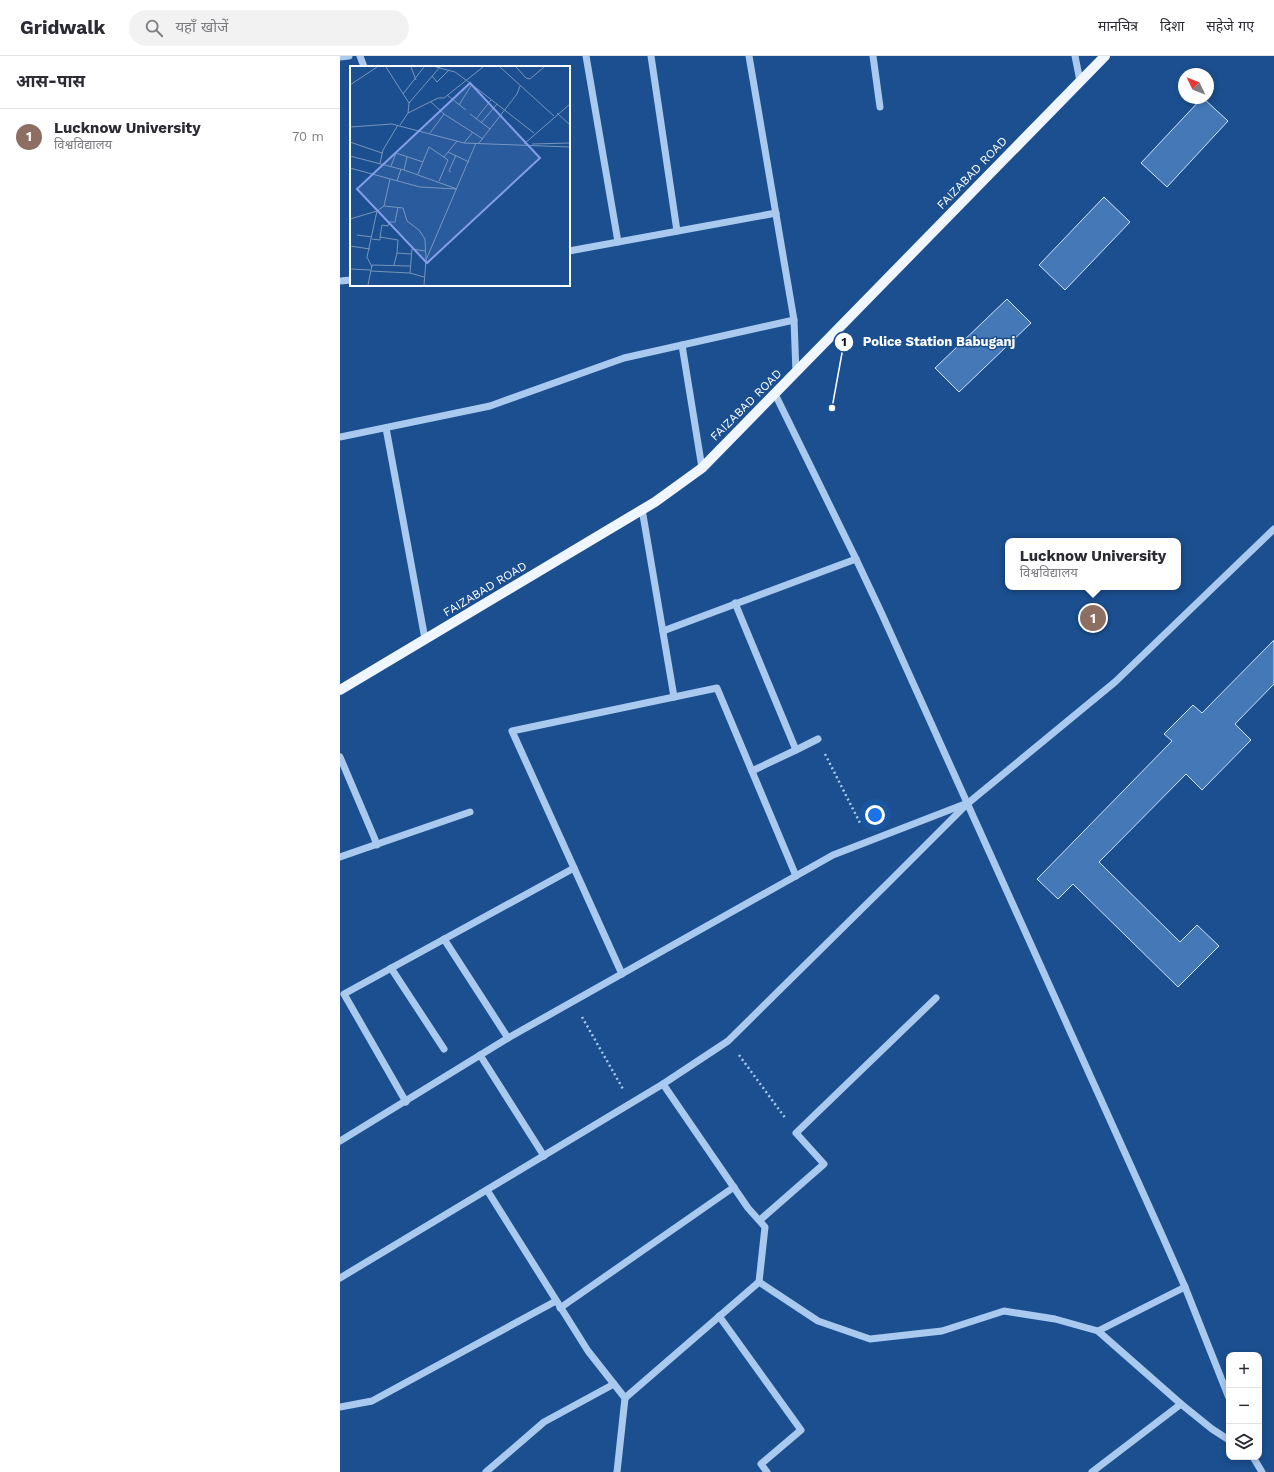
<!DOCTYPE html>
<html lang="hi">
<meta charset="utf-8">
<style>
:root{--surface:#fff;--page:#f2f2f3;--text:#2b2b33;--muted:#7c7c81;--line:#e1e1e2;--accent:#ea580c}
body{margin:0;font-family:"Work Sans","Noto Sans Devanagari",sans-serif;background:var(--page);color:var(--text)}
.controls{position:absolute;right:12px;bottom:12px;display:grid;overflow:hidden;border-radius:8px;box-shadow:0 2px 6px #0003}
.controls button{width:36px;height:36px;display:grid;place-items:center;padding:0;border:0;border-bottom:1px solid var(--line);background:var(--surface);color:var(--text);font:20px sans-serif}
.compass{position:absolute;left:838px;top:12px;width:36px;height:36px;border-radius:50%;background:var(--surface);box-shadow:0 2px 6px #0003;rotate:313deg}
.you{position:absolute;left:535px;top:759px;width:14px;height:14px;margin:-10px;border:3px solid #fff;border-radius:50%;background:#1a73e8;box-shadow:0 0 0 6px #1a73e833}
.badge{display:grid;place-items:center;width:26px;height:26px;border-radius:50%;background:var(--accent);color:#fff;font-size:13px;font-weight:700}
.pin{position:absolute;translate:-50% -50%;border:2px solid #fff;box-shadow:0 1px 4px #0006}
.popup{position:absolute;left:665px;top:482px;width:176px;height:52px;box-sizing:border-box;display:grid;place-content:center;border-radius:8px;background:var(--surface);filter:drop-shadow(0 1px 3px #0005);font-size:13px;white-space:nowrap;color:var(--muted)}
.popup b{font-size:15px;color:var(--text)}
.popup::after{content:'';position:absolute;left:50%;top:100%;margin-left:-8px;border:8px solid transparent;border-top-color:var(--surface)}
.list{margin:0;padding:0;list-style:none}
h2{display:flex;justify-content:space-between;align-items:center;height:52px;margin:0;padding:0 16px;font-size:17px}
h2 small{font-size:13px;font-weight:400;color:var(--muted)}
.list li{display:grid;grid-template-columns:26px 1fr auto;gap:12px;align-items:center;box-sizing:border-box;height:56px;padding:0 16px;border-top:1px solid var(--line)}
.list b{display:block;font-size:15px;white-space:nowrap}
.list p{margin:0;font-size:13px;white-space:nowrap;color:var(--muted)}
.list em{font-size:13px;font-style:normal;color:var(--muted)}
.icon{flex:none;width:22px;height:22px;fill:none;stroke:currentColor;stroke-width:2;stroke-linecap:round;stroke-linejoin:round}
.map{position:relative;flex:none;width:934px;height:1416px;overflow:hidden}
header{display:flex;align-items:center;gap:24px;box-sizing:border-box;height:56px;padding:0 20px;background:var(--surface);border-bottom:1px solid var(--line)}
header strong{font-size:19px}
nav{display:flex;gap:22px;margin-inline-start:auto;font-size:14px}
.search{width:280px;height:36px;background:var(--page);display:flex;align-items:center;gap:10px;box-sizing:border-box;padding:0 14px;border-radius:22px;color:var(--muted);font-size:15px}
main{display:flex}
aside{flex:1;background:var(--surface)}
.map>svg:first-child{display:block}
</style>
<header>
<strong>Gridwalk</strong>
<div class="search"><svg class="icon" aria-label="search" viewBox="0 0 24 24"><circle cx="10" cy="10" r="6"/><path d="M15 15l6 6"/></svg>यहाँ खोजें</div>
<nav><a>मानचित्र</a><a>दिशा</a><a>सहेजे गए</a></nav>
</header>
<main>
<aside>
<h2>आस-पास<small></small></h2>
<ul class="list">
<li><span class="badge" style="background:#8d6e63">1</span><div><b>Lucknow University</b><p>विश्वविद्यालय</p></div><em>70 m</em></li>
</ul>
</aside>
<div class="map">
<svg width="934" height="1416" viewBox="0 0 934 1416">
<rect width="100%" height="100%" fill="#1b4f8f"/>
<!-- building -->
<g fill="#4478b7" stroke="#cfe3fa">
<polygon points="862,42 863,42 888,65 827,131 801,107"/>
<polygon points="764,141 790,166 725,234 699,209"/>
<polygon points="667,243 691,267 619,336 595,312"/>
<polygon points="934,584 934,628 895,668 911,684 862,734 846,718 759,806 840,886 857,869 879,890 838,931 733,828 718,843 697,823 832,685 824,678 853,649 862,657"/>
</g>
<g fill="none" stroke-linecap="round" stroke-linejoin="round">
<!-- path -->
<g stroke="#a9c9ee" stroke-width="2.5" stroke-dasharray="2 3" stroke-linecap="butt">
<polyline points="485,698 520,767"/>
<polyline points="242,961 283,1033"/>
<polyline points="399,999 446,1063"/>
</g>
<!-- minor -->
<g stroke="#a9c9ee" stroke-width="7">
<polyline points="20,0 24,11"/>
<polyline points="246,0 278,186"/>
<polyline points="311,0 337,175"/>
<polyline points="409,0 454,264 456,317"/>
<polyline points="533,0 540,51"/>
<polyline points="735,0 740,25"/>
<polyline points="0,1 9,0"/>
<polyline points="229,195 436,157"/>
<polyline points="0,225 11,224"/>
<polyline points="342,289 362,412"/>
<polyline points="435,338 516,503 541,556 822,1179 845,1231 889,1342"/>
<polyline points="46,372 85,583"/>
<polyline points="0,381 150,350 284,302 454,264"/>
<polyline points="302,453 334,641"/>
<polyline points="395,547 456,694 478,683"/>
<polyline points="323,575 516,503"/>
<polyline points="0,701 34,781 37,789"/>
<polyline points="412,715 456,694"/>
<polyline points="0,801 130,756"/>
<polyline points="104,883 168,982"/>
<polyline points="51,912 104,993"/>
<polyline points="282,918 172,675 377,632 456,820"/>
<polyline points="140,999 204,1100"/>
<polyline points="323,1028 408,1152 425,1171 419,1226"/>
<polyline points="66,1046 4,938 234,812"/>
<polyline points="0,1085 168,982 493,799 625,748"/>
<polyline points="147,1134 248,1295 285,1342 277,1416"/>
<polyline points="420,1164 484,1108 456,1077 596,942"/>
<polyline points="0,1222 323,1028 388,985 547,828 627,748 775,626 934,473"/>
<polyline points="220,1252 394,1131"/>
<polyline points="379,1260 461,1374 421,1408 427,1416"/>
<polyline points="758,1275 845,1231"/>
<polyline points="285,1342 419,1226 478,1265 530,1283 602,1275 664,1255 715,1263 758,1275 841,1348 872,1373 889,1384"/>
<polyline points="0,1351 32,1345 216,1245"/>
<polyline points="913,1401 922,1416"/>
<polyline points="146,1416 204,1366 274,1328"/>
<polyline points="752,1416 841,1348"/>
</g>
<!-- major -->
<polyline stroke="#f0f6ff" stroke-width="10" points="0,634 315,446 362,412 765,0"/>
</g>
<g text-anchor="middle" stroke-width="3" stroke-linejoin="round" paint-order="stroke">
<!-- street labels -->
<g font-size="12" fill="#fff" stroke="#1b4f8f">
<text transform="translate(632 117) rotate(-46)" y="4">FAIZABAD ROAD</text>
<text transform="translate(406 349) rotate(-45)" y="4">FAIZABAD ROAD</text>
<text transform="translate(145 533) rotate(-31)" y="4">FAIZABAD ROAD</text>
</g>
</g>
<!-- overview -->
<g transform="translate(10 10)">
<rect width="220" height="220" fill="#1b4f8f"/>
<path fill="none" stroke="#7695bc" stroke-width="1" d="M36,1L59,37L58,47L50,59M61,1L66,14M86,1L105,6L116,14L184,67M150,1L204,50M166,1L176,12L180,13L194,1M82,10L87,16L99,4M0,19L27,1M53,28L74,1M97,29L116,44M81,36L94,48L133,73M59,37L90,1M109,39L122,18M58,47L88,32H94L133,1M207,47L220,59M120,48L140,63M126,53L141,34M131,57L147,38M0,61L42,58L114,77L220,81M80,67L94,48M0,76L32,87M114,77L123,66M129,77L167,28L170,20M174,78L220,38M182,78L220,77M98,86L119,96M0,90L54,104L107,123M94,91L107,75M30,97L33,84L48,59M41,100L46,87L73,96M0,102L70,121L106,123M54,104L57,91M101,106L99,105L106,89M68,108L79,81L98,94L89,115M47,115L51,103M34,140L53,142L57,155L69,164L75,173L76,193M0,153L27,145L34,140L40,113M7,169L22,171M30,171L32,159L38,160L39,156H45L48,141M22,173L30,174V171L48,174L47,187L61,188M0,180L20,183M44,199L47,187M22,201L17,191L27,145M0,203L20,204M20,205L60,207L74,211M60,207L62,183L75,185M18,219L22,199L60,200M74,219L76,194L126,77"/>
<path fill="#839eea" fill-opacity="0.15" stroke="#839eea" stroke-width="2" d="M120,17L190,92L77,197L7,123Z"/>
<rect width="220" height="220" fill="none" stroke="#fff" stroke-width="2"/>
</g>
<!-- callouts -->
<path fill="none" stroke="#fff" stroke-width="1.5" d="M492 352L504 286"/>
<g fill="#fff" stroke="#1b4f8f" stroke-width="1.5">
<circle cx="492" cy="352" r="4"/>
<circle cx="504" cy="286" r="10"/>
</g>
<g font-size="12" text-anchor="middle" font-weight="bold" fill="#111">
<text x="504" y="290">1</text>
</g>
<g font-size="13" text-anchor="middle" font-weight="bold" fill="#fff" stroke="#1b4f8f" stroke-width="3" stroke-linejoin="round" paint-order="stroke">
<text x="599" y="290">Police Station Babuganj</text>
</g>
</svg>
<div class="controls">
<button>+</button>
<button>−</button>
<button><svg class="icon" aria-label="layers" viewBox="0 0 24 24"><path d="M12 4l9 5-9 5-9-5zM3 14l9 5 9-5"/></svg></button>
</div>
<svg class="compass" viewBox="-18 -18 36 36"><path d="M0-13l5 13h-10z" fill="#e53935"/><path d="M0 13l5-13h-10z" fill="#7c7c81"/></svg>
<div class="you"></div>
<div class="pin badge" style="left:753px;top:562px;background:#8d6e63">1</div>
<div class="popup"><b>Lucknow University</b>विश्वविद्यालय</div>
</div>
</main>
